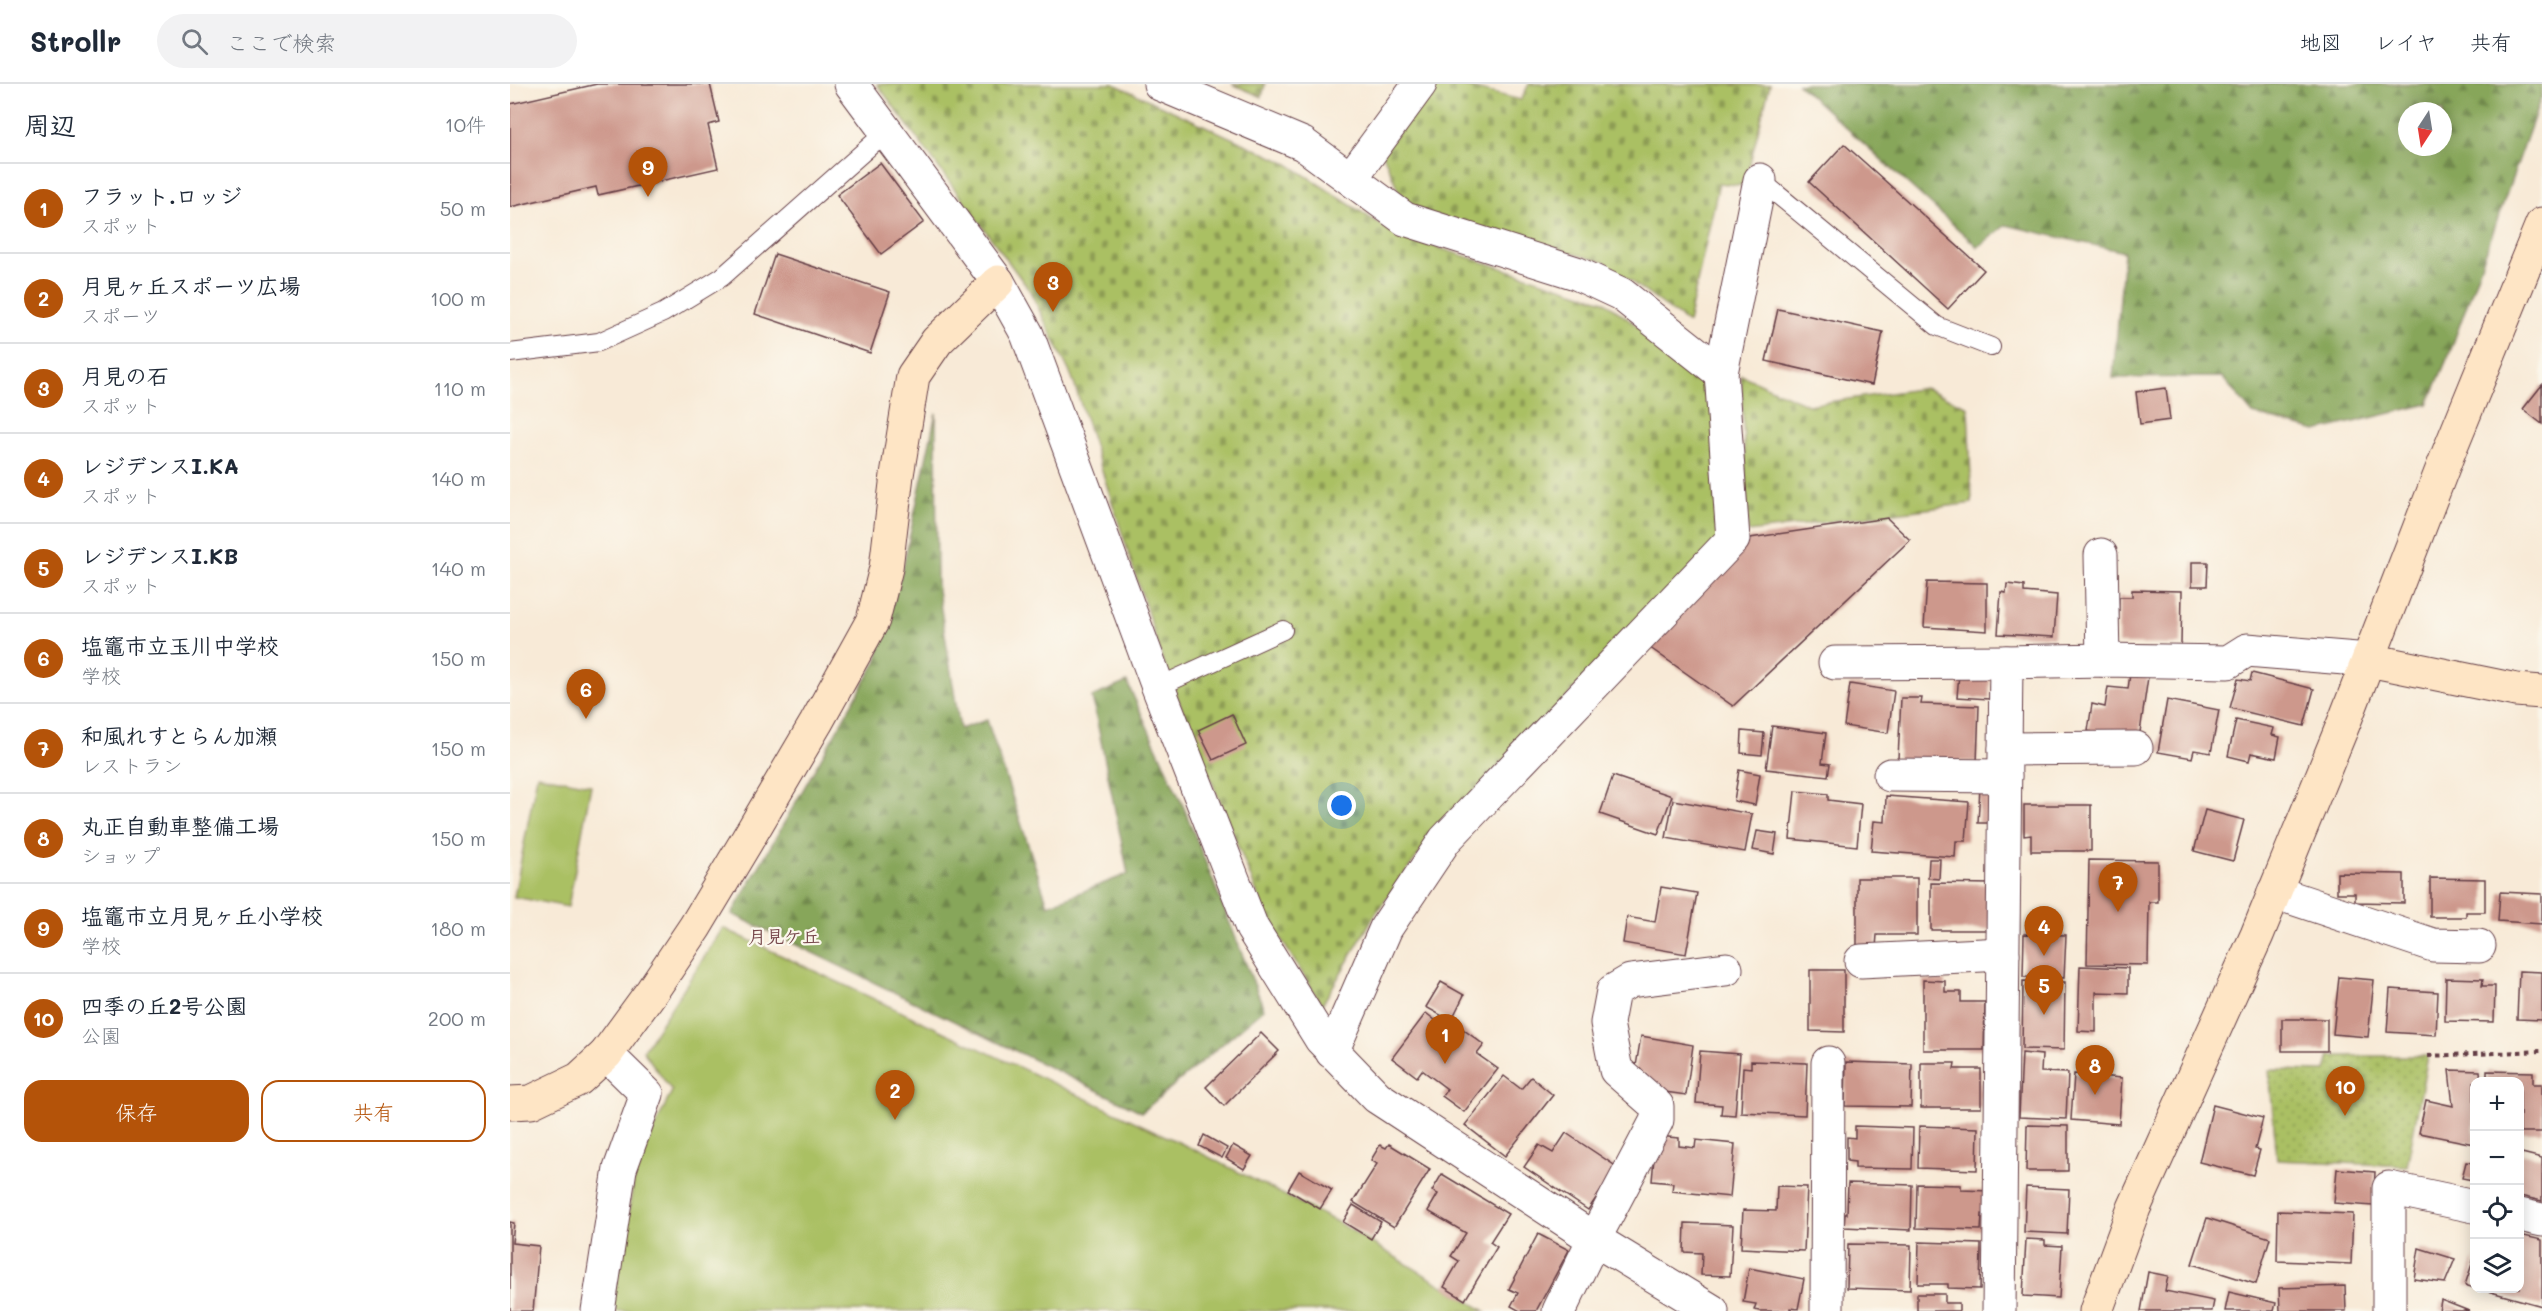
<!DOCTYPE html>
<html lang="ja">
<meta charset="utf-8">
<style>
:root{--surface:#fff;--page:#f2f2f3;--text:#1f2937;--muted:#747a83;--line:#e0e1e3;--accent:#b45309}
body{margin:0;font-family:Mali,"Klee One",sans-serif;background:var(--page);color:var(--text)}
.controls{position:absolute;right:18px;bottom:18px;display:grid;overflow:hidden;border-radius:12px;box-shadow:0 3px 15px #0003}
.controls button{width:54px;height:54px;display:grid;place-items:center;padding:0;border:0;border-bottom:2px solid var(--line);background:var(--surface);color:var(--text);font:30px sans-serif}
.compass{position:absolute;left:1888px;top:18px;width:54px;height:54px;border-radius:50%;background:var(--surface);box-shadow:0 3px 15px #0003;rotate:192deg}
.you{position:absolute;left:832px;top:722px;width:21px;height:21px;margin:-15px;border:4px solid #fff;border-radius:50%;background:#1a73e8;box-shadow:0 0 0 9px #1a73e833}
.badge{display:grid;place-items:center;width:39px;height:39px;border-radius:50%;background:var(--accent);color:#fff;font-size:20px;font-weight:700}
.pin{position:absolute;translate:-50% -50px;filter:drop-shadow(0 2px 3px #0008)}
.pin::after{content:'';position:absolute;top:32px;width:21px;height:18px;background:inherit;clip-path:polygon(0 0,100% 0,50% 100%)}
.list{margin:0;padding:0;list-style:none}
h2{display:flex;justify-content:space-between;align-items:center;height:78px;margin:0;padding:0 24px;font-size:26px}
h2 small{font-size:20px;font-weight:400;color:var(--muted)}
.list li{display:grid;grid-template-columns:39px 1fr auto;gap:18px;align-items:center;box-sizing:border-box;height:90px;padding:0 24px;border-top:2px solid var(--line)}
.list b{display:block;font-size:22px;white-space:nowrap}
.list p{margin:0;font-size:20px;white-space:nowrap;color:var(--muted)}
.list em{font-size:20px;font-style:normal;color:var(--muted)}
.actions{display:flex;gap:12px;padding:18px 24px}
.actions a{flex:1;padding:14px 0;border:2px solid var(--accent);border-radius:18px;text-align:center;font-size:21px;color:var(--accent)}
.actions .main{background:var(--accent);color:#fff}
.icon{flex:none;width:33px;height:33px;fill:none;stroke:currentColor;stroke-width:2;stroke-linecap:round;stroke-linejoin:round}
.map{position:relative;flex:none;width:2032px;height:1227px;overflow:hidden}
header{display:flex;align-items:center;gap:36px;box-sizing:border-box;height:84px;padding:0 30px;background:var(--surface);border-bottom:2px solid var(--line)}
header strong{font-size:28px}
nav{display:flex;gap:33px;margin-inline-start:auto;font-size:21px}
.search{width:420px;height:54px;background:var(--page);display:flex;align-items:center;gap:15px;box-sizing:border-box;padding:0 21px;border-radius:33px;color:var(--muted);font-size:22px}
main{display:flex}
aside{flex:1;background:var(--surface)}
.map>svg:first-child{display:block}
</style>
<header>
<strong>Strollr</strong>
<div class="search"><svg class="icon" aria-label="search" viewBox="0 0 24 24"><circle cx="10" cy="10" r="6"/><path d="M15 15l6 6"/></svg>ここで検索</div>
<nav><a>地図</a><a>レイヤ</a><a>共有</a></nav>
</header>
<main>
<aside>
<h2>周辺<small>10件</small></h2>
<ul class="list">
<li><span class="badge">1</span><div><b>フラット.ロッジ</b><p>スポット</p></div><em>50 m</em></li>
<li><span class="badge">2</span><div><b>月見ヶ丘スポーツ広場</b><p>スポーツ</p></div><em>100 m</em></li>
<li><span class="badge">3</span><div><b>月見の石</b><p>スポット</p></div><em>110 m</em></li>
<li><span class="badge">4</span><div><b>レジデンスI.KA</b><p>スポット</p></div><em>140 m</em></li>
<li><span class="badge">5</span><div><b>レジデンスI.KB</b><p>スポット</p></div><em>140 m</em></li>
<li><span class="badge">6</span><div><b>塩竈市立玉川中学校</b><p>学校</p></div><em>150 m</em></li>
<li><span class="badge">7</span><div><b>和風れすとらん加瀬</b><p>レストラン</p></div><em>150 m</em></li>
<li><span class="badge">8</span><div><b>丸正自動車整備工場</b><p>ショップ</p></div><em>150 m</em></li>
<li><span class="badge">9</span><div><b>塩竈市立月見ヶ丘小学校</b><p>学校</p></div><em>180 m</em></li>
<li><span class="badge">10</span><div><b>四季の丘2号公園</b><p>公園</p></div><em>200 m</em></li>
</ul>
<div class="actions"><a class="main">保存</a><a>共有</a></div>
</aside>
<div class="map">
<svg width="2032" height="1227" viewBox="0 0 2032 1227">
<defs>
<pattern id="forest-firs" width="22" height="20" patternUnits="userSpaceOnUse" patternTransform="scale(1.5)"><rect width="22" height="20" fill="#87a65a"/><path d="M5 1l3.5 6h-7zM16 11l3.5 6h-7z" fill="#70874b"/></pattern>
<pattern id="cemetery-stones" width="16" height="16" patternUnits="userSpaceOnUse" patternTransform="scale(1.5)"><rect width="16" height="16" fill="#aac064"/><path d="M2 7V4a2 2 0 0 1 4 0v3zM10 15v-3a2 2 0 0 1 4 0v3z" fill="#8c9b53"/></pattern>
<pattern id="park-dots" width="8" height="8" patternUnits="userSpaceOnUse" patternTransform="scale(1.5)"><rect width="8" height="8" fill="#aac064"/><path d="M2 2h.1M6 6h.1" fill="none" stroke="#8c9b53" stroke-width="1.8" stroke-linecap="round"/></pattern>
</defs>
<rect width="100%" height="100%" fill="#fbf7ec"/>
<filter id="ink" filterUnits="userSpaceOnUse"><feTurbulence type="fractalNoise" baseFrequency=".0167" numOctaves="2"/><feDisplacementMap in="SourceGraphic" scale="12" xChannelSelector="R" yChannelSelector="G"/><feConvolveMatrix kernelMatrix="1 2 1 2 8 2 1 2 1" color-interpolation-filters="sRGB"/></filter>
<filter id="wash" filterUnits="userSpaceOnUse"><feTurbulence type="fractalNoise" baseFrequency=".008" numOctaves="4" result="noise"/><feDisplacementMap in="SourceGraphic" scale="24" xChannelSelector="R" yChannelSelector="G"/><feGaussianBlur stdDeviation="1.35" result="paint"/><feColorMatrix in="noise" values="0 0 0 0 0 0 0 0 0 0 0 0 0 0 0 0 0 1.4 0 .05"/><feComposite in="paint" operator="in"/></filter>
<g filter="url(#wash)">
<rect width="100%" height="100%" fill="#f8ead7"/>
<!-- grass -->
<g fill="#aac064" stroke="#7a7048" stroke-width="1.5">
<polygon points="27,691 81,701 58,823 4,813"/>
<polygon points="213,844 683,1065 827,1138 975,1227 102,1227 126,1083 162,1007 133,967"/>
</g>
<!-- forest -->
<g fill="url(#forest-firs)" stroke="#686242" stroke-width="1.5" fill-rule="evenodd">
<path d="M1288,0H2032V11L1940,268L1918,320L1806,347L1743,330L1712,293L1603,294L1614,168L1496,141L1468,163ZM1897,27H1933V63H1897Z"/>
<polygon points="426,329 427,500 450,645 477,636 538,821 618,790 582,613 617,598 674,724 754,925 632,1028 222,830 366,578 393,483"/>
</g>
<!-- cemetery -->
<g fill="url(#cemetery-stones)" stroke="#7a7048" stroke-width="1.5">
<polygon points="367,0 604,0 778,80 883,149 1094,217 1204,300 1212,453 922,752 866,829 812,921 756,831 654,580 562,293 520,207"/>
<polygon points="722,0 755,0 752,13"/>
<polygon points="928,0 945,0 1011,16 1019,0 1260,1 1234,102 1209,99 1178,239 1094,178 908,127 889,108 872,68"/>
<polygon points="1231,291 1298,321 1415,304 1458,323 1462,419 1238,448"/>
</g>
<!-- park -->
<polygon fill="url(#park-dots)" stroke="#7a7048" stroke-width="1.5" points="1820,972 1918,972 1897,1082 1767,1076 1759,986 1816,987"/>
<g id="blocks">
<!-- building -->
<g fill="#cd988c">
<polygon points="87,0 200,0 209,38 198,41 208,84 88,111 86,103 0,123 0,20"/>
<polygon points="1334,60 1474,186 1438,225 1299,98"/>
<polygon points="370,79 414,138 371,170 327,111"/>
<polygon points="265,170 380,208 360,269 245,230"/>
<polygon points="1268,225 1373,248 1362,301 1256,277"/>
<polygon points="2032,301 2032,340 2013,325"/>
<polygon points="1656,304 1660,336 1630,340 1626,308"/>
<polygon points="1377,434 1400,456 1223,622 1136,561 1240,454"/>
<polygon points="1682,478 1698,478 1697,502 1682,502"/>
<polygon points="1417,498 1477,499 1477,547 1414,543"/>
<polygon points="1497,500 1514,502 1514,508 1547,511 1544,553 1488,550 1491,508 1496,509"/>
<polygon points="1622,506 1672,507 1671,561 1608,560 1609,513 1622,513"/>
<polygon points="1742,589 1804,605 1794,642 1720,624 1728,595 1740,597"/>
<polygon points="1449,590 1480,592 1479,615 1447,613"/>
<polygon points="1620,590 1638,593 1629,655 1578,647 1582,620 1595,623 1598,603 1618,605"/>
<polygon points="1340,600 1384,607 1378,649 1334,642"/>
<polygon points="1391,614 1412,614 1411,620 1469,622 1467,678 1388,675"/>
<polygon points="1657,616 1709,626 1701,669 1684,666 1682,674 1648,668"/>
<polygon points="722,630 736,661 703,676 688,646"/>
<polygon points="1726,636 1764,644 1762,651 1770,653 1766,674 1741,669 1739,677 1718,672"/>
<polygon points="1262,642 1316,649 1312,679 1320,680 1318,692 1256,685"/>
<polygon points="1232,647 1254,649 1252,671 1231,669"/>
<polygon points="1229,686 1250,690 1245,721 1224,717"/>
<polygon points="1103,692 1162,712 1148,750 1090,730"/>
<polygon points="1470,703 1485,704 1483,739 1468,739"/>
<polygon points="1285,707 1318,710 1318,716 1351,720 1347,762 1280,755"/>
<polygon points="1376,712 1459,718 1456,757 1446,757 1445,773 1361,767 1364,737 1375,738"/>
<polygon points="1163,716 1242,730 1235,768 1156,754"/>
<polygon points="1514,721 1581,721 1581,767 1521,767 1521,751 1514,752"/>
<polygon points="1695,726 1734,736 1723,777 1684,767"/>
<polygon points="1247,747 1267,750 1264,770 1243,766"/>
<polygon points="1419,775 1430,775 1429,795 1418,794"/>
<polygon points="1579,776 1648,777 1648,818 1639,818 1638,881 1577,880"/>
<polygon points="1827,789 1894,790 1894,819 1845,818 1845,809 1827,809"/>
<polygon points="1347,794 1407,794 1407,851 1367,851 1366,863 1347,863"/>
<polygon points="1920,794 1975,795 1975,828 1956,828 1956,833 1920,833"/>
<polygon points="1421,799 1482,800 1481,846 1421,846"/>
<polygon points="1151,803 1187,809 1176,870 1113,859 1117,833 1145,838"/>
<polygon points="1990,808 2032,810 2032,840 1988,837"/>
<polygon points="1514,850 1556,851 1554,894 1513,893"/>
<polygon points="1570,882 1618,884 1618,909 1586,908 1586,948 1568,947"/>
<polygon points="1300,886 1334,886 1334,948 1300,947"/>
<polygon points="2009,887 2032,888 2032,936 2007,935"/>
<polygon points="1829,893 1864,896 1858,953 1823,950"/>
<polygon points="1936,894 1973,895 1972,902 1985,902 1984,938 1935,937"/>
<polygon points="1413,896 1435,897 1435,908 1451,908 1451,918 1475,918 1474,966 1413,966"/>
<polygon points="1513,897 1555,898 1554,966 1512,965"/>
<polygon points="931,898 954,911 941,937 916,923"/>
<polygon points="1880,905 1928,908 1926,951 1877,948"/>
<polygon points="916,929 939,947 946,940 974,961 967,970 988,985 954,1028 932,1012 937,1005 912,986 907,993 882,974"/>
<rect x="1772" y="935" width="45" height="32"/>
<polygon points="751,949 769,967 714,1022 696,1003"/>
<polygon points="1131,952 1183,961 1176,1011 1134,1005 1136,990 1125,988"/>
<polygon points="1190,967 1230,970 1225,1031 1211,1030 1212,1021 1186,1019"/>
<polygon points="1512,969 1532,971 1531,988 1558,989 1556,1035 1509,1033"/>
<polygon points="1241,977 1297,979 1295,1031 1231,1028 1233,983 1241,984"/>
<polygon points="1336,978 1402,980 1401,1023 1335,1022"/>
<polygon points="1411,979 1445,979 1444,985 1471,985 1471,1024 1411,1024"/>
<polygon points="1939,986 1970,987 1971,998 1964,998 1964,1060 1909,1049 1916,1016 1943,1022"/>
<polygon points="1977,987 2023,988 2023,1000 2032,1000 2032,1048 2010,1048 2010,998 1977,998"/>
<polygon points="1564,990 1612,994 1609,1040 1561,1036"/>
<polygon points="994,992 1011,1005 1021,993 1043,1011 995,1072 955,1041"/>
<polygon points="1703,1021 1753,1034 1745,1065 1750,1066 1743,1091 1689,1078"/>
<polygon points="1517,1041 1558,1042 1558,1087 1516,1087"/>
<polygon points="1345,1042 1403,1044 1402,1085 1345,1084 1345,1078 1337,1077 1337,1053 1345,1054"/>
<polygon points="1409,1042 1468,1044 1467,1086 1408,1084"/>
<polygon points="1056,1049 1107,1083 1078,1126 1014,1083 1029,1061 1043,1069"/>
<polygon points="694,1051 717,1064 712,1074 689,1062"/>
<polygon points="1146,1052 1169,1054 1169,1062 1185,1064 1186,1056 1225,1060 1220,1113 1162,1107 1163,1099 1142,1097"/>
<polygon points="879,1060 920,1085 884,1143 843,1118 867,1080 861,1076 870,1061 876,1064"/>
<polygon points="723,1061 742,1072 734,1085 716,1074"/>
<polygon points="2012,1069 2032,1074 2032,1117 2010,1112 2010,1081"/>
<polygon points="1956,1078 1964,1079 1963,1096 1952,1094"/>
<polygon points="1827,1085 1865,1088 1863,1122 1824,1119"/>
<polygon points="789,1087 822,1106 810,1125 778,1106"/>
<polygon points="932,1090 998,1130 980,1158 987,1163 955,1216 934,1203 949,1177 941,1172 956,1149 918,1127 928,1110 922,1107"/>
<polygon points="1338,1099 1402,1101 1401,1146 1334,1143 1335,1130 1337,1130"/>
<polygon points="1407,1100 1451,1101 1451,1106 1480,1107 1479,1131 1472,1130 1471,1146 1406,1144"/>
<polygon points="1267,1102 1297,1103 1294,1167 1231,1164 1233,1126 1266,1127"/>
<polygon points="1516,1103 1559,1105 1557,1150 1514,1148"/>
<polygon points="843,1121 871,1138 861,1155 833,1138"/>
<polygon points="1768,1127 1843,1130 1841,1180 1767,1177"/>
<polygon points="1697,1134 1760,1154 1746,1200 1682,1180"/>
<polygon points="0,1138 4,1139 2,1159 29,1162 23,1227 0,1227"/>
<polygon points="1175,1139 1223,1141 1220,1192 1191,1191 1192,1169 1174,1168"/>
<polygon points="1028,1150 1059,1166 1026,1227 1010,1227 1001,1222 1008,1209 999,1205"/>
<polygon points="2010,1151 2032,1156 2032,1222 1970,1205 2010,1204"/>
<polygon points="1516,1155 1535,1156 1535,1161 1552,1162 1549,1214 1513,1212"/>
<polygon points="1409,1158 1471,1160 1470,1205 1438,1204 1438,1200 1408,1200"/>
<polygon points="1338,1160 1401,1161 1400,1206 1337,1204"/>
<polygon points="1909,1164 1945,1175 1935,1199 1904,1195"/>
<polygon points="1964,1174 1964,1204 1955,1201"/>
<polygon points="1239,1184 1294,1195 1288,1225 1280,1224 1280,1227 1249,1227 1244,1226 1246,1220 1233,1218"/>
<polygon points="1638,1188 1658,1192 1655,1207 1704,1217 1702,1227 1631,1227"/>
<polygon points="1835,1202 1836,1227 1770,1227 1769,1204"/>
<polygon points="1719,1208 1766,1219 1764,1227 1715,1227"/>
<polygon points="1407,1210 1435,1210 1435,1219 1449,1219 1449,1227 1407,1227"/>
<polygon points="1931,1216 1959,1227 1929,1227"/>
</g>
</g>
</g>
<g filter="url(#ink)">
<use href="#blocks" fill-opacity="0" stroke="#643d45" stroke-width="1.5"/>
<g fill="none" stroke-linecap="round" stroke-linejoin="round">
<!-- lane casing -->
<g stroke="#643d45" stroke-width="20">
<g id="lane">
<polyline points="1250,96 1427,242 1481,263"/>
<polyline points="0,269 89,258 153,229 212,193 377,47"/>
<polyline points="648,603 773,546"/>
</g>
</g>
<!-- street casing -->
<g stroke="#643d45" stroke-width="35">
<g id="street">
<polyline points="341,0 488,198 517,250 648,603 742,844 811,955 867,1013 1084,1155 1202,1227"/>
<polyline points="650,0 793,60 895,135 1066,189 1111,210 1211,289"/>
<polyline points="841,94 910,0"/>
<polyline points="1591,471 1593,576"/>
<polyline points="1325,579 1496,578"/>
<polyline points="1495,665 1626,664"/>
<polyline points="1380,691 1495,692"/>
<polyline points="1764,808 1923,861 1969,862"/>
<polyline points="1351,877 1493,870"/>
<polyline points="822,968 876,844 935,756 1223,455 1211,289 1250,96"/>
<polyline points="2010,1131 2032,1136"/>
<polyline points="88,1227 110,1085 137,1010 96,970"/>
<polyline points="1049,1227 1084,1155 1147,1036 1147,1022 1106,986 1097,939 1103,907 1120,897 1216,885"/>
<polyline points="1317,1227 1318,979"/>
<polyline points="1489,1227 1496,578 1593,576 1718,578 1737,566 1859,576"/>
<polyline points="1879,1227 1879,1104 1964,1122"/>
</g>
</g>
<!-- secondary casing -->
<g stroke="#643d45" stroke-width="35">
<g id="secondary">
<polyline points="1859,576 2006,606 2032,608"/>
<polyline points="0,1019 21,1018 69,995 96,970 142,907 185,843 236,758 306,639 363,536 376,484 387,391 403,292 427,257 488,198"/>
<polyline points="1586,1227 1624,1124 1747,851 1835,636 1938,370 2032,140"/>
</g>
</g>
<!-- path -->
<polyline stroke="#643d45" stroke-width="4" stroke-dasharray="4.5 4.5" stroke-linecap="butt" points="1918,972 2032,967"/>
<!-- lane -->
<use href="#lane" stroke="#fff" stroke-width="18"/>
<!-- street -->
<use href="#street" stroke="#fff" stroke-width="33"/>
<!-- secondary -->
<use href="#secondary" stroke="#fee5c5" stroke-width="33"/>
</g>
</g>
<g text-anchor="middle" stroke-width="4.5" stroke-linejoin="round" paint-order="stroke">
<!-- neighbourhood labels -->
<g font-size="18" font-weight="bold" fill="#78494d" stroke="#fbf7ec">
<text x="274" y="859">月見ケ丘</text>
</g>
</g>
</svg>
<div class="controls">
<button>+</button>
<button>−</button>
<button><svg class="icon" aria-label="locate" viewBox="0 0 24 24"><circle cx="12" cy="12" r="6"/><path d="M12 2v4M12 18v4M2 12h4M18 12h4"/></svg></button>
<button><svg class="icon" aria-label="layers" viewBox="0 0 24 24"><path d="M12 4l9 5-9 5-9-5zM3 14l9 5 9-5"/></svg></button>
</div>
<svg class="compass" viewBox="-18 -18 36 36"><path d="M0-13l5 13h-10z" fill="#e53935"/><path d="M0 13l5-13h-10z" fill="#747a83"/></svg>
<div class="you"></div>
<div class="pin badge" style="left:935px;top:980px">1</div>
<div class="pin badge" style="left:385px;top:1036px">2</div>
<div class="pin badge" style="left:543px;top:228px">3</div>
<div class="pin badge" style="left:1534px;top:872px">4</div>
<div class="pin badge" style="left:1534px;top:931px">5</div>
<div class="pin badge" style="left:76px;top:635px">6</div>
<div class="pin badge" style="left:1608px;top:828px">7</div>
<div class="pin badge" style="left:1585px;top:1011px">8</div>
<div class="pin badge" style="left:138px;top:113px">9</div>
<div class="pin badge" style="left:1835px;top:1032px">10</div>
</div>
</main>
